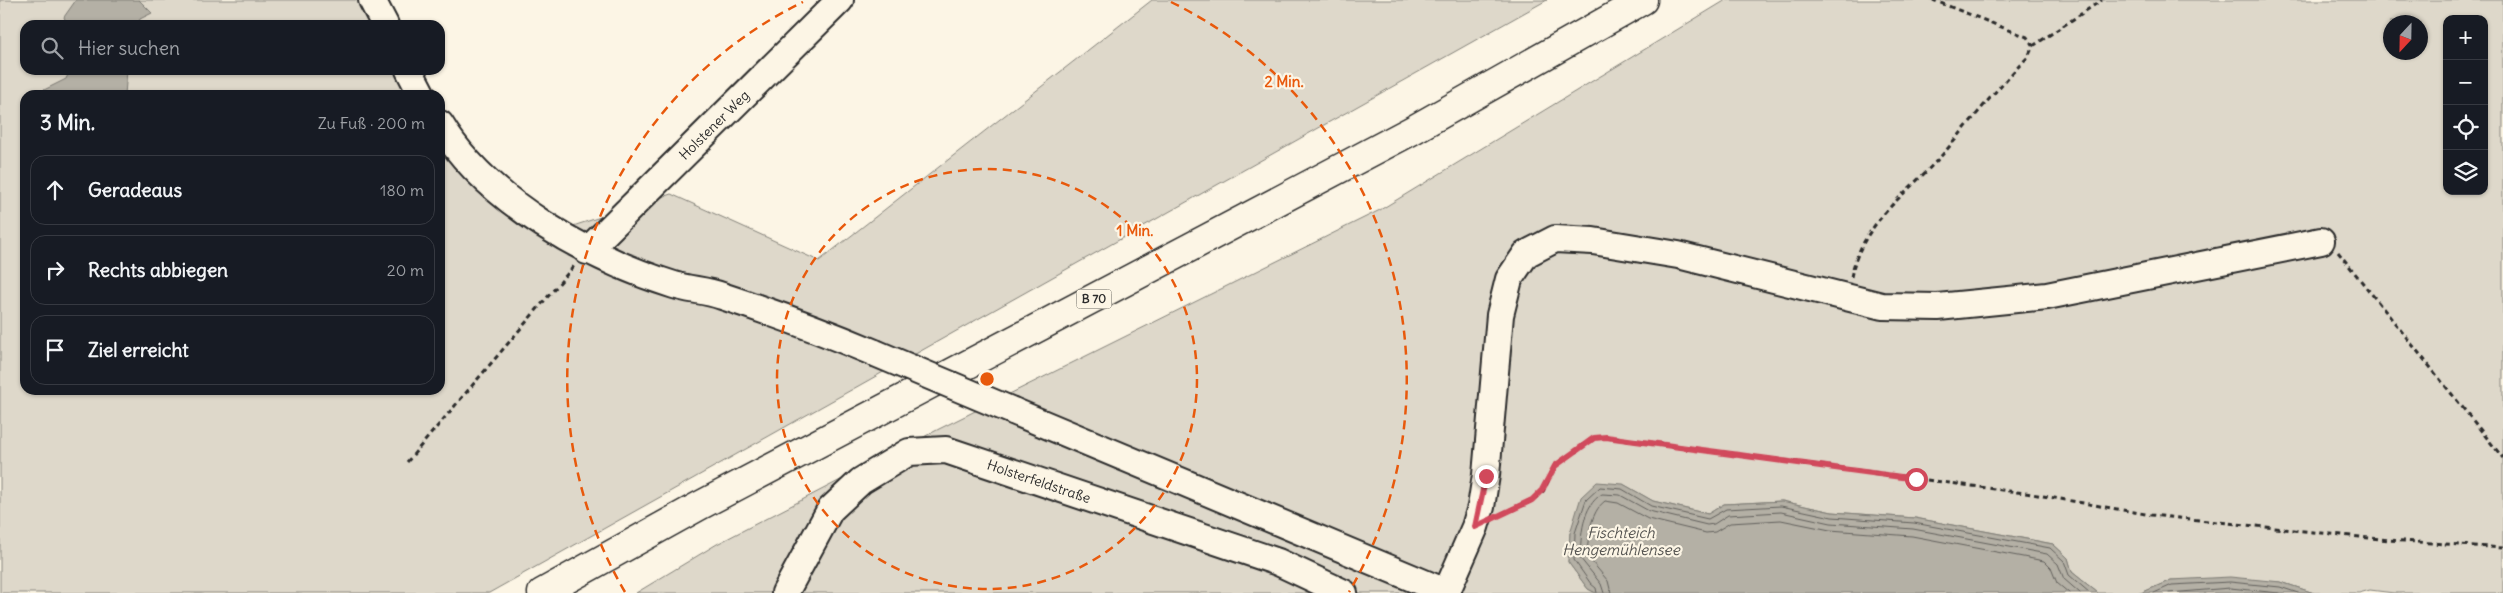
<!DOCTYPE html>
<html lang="de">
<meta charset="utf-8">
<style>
:root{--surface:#171b24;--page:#242831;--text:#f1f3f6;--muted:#9ea1a6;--line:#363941}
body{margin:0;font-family:Delius,sans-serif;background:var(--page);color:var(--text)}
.controls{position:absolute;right:15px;top:15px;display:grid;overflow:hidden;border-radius:10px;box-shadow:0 1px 4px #0004}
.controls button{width:45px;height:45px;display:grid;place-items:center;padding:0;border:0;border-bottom:1px solid var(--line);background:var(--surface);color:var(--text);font:25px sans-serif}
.compass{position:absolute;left:2383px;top:15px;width:45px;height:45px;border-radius:50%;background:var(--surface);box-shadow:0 1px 4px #0004;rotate:202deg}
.stop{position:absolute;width:15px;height:15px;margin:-11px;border:4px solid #d1495b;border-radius:50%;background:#fff}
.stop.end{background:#d1495b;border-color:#fff;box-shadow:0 1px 5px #0008}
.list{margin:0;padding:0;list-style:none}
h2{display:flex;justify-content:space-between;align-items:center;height:65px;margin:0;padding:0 20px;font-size:21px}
h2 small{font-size:16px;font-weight:400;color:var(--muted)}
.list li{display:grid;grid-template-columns:32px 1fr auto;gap:15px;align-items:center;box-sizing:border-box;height:70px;margin:0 10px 10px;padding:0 10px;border:1px solid var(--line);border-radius:15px}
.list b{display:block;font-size:19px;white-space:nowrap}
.list em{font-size:16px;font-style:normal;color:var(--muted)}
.icon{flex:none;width:28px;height:28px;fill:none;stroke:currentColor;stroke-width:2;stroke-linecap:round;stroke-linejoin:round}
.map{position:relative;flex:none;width:2503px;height:593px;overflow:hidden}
.search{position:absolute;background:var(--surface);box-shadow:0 1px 4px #0004;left:20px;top:20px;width:425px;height:55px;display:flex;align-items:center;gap:12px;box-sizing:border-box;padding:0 18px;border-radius:15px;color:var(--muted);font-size:19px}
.panel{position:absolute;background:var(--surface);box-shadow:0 1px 4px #0004;left:20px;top:90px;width:425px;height:305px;border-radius:15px}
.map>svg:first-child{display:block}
</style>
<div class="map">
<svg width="2503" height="593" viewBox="0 0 2503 593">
<rect width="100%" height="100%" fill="#fcf5e5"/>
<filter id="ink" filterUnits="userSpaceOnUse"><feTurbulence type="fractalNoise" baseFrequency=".02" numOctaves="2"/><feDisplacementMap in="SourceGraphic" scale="10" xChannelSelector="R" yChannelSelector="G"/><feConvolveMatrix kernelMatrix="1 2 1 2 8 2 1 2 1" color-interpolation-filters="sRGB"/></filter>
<g filter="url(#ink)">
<!-- green -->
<g fill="#ded8ca" stroke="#84827a" fill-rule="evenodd">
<polygon points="0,0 369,0 382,25 25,25 25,70 406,70 419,95 25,95 25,390 440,390 440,130 493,189 573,226 671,194 819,261 1152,0 1547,0 489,593 0,593"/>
<path d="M1726,0H2503V593H2394L2370,590L2359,593H2314L2281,582L2171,580L2141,593H2098L2072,572L2068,558L2053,544L1915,518L1832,512L1782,501L1724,504L1708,514L1653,501L1623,484L1570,533L1568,562L1588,589L1596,593H636L717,544L939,429L1380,210ZM2447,19H2484V191H2447ZM2390,22H2420V52H2390Z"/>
</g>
<!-- water -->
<g fill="#b4b0a5" stroke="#7d7b74">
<polygon points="76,0 139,0 152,13 140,19 138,25 67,25 64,17"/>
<polygon points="70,70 127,70 125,95 43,95 40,92 66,79"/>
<polygon points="1597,482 1623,484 1653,501 1708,514 1724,504 1782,501 1832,512 1915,518 2053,544 2068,558 2072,572 2098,593 1596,593 1588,589 1568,562 1570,533 1581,497"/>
<polygon points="2230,577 2281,582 2314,593 2141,593 2171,580"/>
</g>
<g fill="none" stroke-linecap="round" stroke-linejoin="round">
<!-- shore -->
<g stroke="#62605c" stroke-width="1">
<polyline points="1597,593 1596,588 1591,584 1574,560 1575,533 1586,500 1600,487 1622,489 1651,506 1708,519 1726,509 1781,506 1832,517 1914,523 2050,548 2064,561 2069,575 2090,593"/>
<path d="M1604,593L1601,584L1580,558C1581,536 1582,506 1602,494L1620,495L1649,511L1707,525L1714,524L1728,515L1781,512L1831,523L1913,529L2047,554L2058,564L2064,579L2080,593"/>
<path d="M1611,593L1608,581L1587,556C1588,538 1590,512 1605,501L1618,503L1648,519L1706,533L1715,532L1730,523L1781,520L1830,530L1912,536L2044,561L2051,568L2057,583L2069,593"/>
<polyline points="2154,593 2172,585 2230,582 2280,587 2298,593"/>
<polyline points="2169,593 2230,588 2279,593"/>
</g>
<!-- minor casing -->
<g stroke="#2b2b2b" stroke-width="30">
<g id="minor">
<polyline points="372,0 385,25"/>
<polyline points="409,70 422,95"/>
<path d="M440,124C486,201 590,259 674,285C689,290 706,290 722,296C774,313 825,332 875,353"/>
<path id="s1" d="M587,251L840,0"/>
<polyline points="1013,411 1448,593"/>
<path id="s2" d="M785,593L830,510L861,481L909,452L946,450L1278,562L1344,593"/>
<polyline points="1446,593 1475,527 1481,507 1486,475 1500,315 1509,279 1526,254 1555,239 1593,241 1678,255 1882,306 1938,307 2047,296 2321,241"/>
</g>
</g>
<!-- major casing -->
<g stroke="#2b2b2b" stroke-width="31">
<polyline id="major" points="542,593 699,506 1411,131 1643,0"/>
</g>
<!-- path -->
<g stroke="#2b2b2b" stroke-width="3" stroke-dasharray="5 4" stroke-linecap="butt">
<polyline points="2033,46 2102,0"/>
<polyline points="2338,252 2503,458"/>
<path d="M1851,277C1862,222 1907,194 1943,154C1971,122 1997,87 2028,57L2033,46L2027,37L1933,0"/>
<polyline points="407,462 574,266"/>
<polyline points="1502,514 1532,500 1543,491 1555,466 1594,438 1605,437 2032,494 2151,515 2389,540 2503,548"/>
</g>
<!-- minor -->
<use href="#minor" stroke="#fcf5e5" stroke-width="26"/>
<!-- major -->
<use href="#major" stroke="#fcf5e5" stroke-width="28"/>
<!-- minor-bridge casing -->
<g stroke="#2b2b2b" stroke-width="30" stroke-linecap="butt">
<polyline id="minor-bridge" points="875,353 1013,411"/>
</g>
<!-- minor-bridge -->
<use href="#minor-bridge" stroke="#fcf5e5" stroke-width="26"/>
</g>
</g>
<g fill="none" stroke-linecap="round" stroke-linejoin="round" filter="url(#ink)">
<!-- route -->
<polyline stroke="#d1495b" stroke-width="6" points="1486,476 1475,527 1532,500 1542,490 1555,466 1594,438 1606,437 1916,479"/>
</g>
<!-- distance rings -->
<g fill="none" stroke="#e8590c" stroke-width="2.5" stroke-dasharray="9 6">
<circle cx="987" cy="379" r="210"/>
<path d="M625 592A420 420 0 0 1 803 2M1171 2A420 420 0 0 1 1349 592"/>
</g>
<g text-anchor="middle" stroke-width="4.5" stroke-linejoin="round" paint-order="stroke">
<!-- shield labels -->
<rect fill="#fcf5e5" stroke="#6a6863" stroke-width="1" x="1076.5" y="289.5" width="35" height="19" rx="4"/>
<g font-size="12" font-weight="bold" fill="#2b2b2b">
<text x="1094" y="303">B 70</text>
</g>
<!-- street labels -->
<g font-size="14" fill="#2b2b2b" stroke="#fcf5e5">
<text dy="5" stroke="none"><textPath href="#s1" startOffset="179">Holstener Weg</textPath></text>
<text dy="5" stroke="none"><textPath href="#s2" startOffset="328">Holsterfeldstraße</textPath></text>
</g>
<!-- water labels -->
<g font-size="15" font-style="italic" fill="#545350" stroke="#fcf5e5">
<text x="1621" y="538">Fischteich<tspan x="1621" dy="17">Hengemühlensee</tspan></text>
</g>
</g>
<circle cx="987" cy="379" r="8" fill="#e8590c" stroke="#fcf5e5" stroke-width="2.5"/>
<g font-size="15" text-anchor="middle" font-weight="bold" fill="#e8590c" stroke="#fcf5e5" stroke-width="4.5" stroke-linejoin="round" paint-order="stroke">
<text x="1284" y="87">2 Min.</text>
<text x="1135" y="236">1 Min.</text>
</g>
</svg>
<div class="controls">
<button>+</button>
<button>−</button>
<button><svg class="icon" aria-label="locate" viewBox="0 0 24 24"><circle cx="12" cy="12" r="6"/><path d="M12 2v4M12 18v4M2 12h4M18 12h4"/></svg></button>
<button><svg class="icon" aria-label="layers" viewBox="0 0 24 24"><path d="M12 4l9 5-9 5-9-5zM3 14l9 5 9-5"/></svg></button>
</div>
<svg class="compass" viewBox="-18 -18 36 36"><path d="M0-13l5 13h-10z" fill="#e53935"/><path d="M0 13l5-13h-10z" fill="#9ea1a6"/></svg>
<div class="stop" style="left:1916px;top:479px"></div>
<div class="stop end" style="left:1486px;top:476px"></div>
<div class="search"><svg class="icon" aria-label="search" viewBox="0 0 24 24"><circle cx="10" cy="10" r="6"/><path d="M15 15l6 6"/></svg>Hier suchen</div>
<section class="panel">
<h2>3 Min.<small>Zu Fuß · 200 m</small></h2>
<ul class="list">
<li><svg class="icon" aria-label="ahead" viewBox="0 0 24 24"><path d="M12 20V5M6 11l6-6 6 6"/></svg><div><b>Geradeaus</b></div><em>180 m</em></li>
<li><svg class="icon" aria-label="right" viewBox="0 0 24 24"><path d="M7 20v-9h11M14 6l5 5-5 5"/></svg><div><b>Rechts abbiegen</b></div><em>20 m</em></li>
<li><svg class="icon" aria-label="arrive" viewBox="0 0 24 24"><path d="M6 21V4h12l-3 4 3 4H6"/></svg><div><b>Ziel erreicht</b></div></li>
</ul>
</section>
</div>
